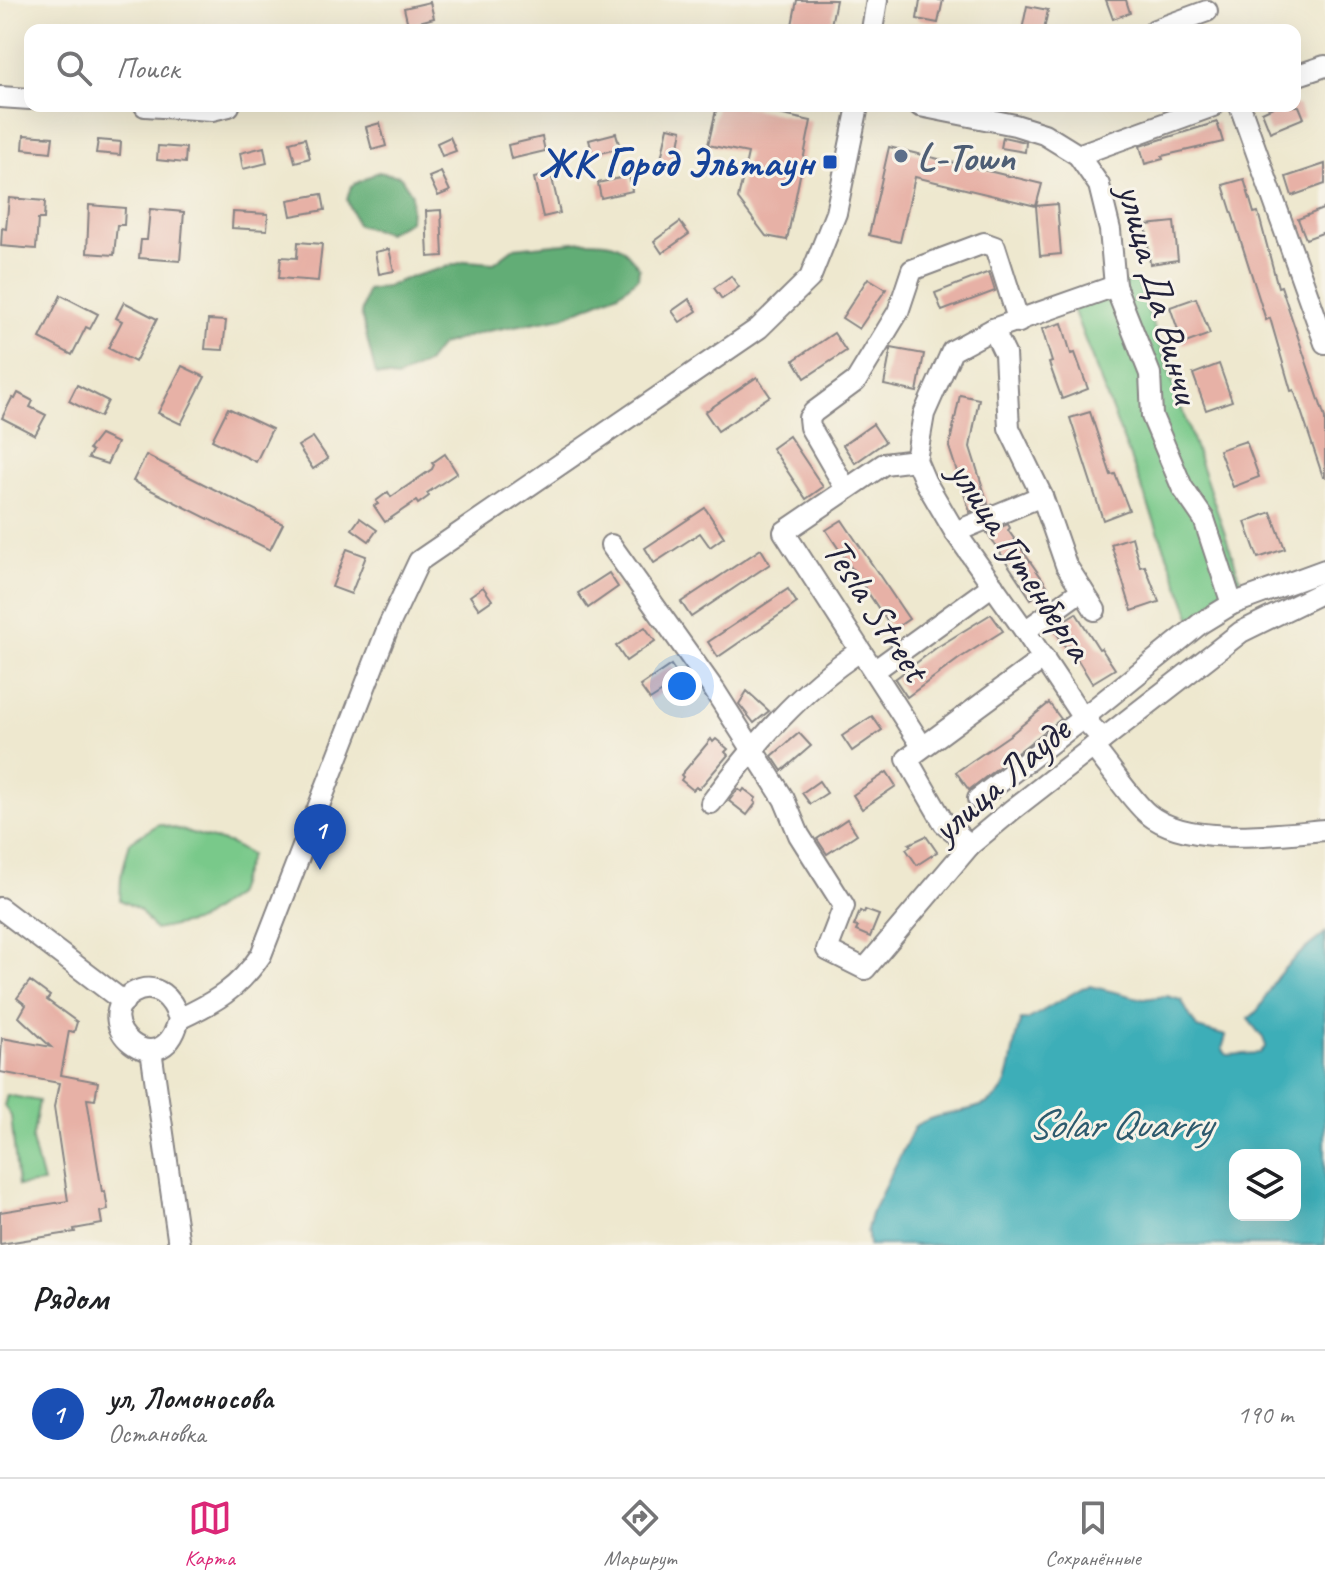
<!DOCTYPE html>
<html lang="ru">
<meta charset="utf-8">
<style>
:root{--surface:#fff;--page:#f2f2f2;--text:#202124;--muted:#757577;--line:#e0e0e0;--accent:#db2777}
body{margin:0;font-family:Caveat,sans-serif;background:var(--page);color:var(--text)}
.controls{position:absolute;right:24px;bottom:24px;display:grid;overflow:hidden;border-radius:16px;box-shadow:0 8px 32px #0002}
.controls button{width:72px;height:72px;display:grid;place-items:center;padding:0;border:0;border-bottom:2px solid var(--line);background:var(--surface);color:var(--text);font:40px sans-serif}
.you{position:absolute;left:682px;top:686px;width:28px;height:28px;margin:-20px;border:6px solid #fff;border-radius:50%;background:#1a73e8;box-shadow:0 0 0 12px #1a73e833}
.badge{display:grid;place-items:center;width:52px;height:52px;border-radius:50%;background:var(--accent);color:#fff;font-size:26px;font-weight:700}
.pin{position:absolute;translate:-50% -66px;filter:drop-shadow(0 2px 4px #0008)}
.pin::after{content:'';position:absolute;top:42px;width:28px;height:24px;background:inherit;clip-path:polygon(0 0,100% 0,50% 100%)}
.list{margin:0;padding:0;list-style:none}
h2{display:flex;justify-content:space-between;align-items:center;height:104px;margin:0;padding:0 32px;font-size:34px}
h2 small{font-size:26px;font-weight:400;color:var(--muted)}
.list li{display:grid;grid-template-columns:52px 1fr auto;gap:24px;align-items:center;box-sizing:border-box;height:128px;padding:0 32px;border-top:2px solid var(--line)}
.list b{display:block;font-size:30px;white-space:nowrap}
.list p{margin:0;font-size:26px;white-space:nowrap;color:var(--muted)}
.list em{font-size:26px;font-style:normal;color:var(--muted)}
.icon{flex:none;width:44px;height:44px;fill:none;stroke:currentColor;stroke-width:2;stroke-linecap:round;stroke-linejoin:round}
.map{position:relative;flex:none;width:1325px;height:1245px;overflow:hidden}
.search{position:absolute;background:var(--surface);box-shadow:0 8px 32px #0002;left:24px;right:24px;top:24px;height:88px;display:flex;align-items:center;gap:20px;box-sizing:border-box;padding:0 28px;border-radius:16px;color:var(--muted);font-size:30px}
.sheet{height:232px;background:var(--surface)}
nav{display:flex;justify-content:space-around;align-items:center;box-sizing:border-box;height:112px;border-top:2px solid var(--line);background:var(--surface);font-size:22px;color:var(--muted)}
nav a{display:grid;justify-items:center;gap:4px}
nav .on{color:var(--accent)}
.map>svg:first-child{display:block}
</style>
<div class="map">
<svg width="1325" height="1245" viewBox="0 0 1325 1245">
<rect width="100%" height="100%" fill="#f7f3e8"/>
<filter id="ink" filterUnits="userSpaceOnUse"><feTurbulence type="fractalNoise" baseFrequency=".0125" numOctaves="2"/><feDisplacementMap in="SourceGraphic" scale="16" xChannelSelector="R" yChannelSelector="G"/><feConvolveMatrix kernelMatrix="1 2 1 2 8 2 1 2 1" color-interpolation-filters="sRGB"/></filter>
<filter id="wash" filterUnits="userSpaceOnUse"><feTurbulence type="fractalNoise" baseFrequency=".006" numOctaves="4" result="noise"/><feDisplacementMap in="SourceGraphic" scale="32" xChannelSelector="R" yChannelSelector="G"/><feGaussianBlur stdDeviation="1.8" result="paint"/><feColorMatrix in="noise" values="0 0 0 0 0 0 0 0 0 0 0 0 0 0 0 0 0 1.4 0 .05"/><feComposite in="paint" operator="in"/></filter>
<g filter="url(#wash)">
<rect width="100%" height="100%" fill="#eee8cf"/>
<!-- green -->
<g fill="#79c98a" stroke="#4e7662" stroke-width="2">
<polygon points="1137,279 1247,598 1195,627 1070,301"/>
<polygon points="159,824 231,844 250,855 235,895 198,921 155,930 140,910 120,900 121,877 130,842"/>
<polygon points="7,1095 39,1101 32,1141 43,1183 18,1186 11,1116 4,1106"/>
</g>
<!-- forest -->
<g fill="#62ad76" stroke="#426858" stroke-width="2">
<polygon points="378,172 400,176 412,194 410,221 387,233 357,225 347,200 351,186"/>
<path d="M584,241C615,242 621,241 639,268L638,278L619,293L563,317L483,332L441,345L427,363L397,378L376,375L361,314L367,290L386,287L407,278L467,261L494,263L514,248Z"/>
</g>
<!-- water -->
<path fill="#3eaeb8" stroke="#30687a" stroke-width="2" fill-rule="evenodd" d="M1325,933V1245H869L867,1229L871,1214L914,1128C940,1105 992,1120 1006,1082C1013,1062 1013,1040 1021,1020H1027L1082,988L1090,986L1143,999L1167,996L1181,1000L1197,1028L1226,1036L1222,1049L1227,1055L1260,1053L1266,1046L1263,1038L1248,1019C1263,1009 1264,998 1273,983C1286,963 1307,948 1325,933ZM1235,1155H1295V1215H1235Z"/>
<g id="blocks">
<!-- building -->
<g fill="#e7b1a6">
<polygon points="797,0 836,0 830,30 791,30"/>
<polygon points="920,0 943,0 938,23 917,19"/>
<polygon points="1106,0 1126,0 1130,13 1113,19"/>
<polygon points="430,2 434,18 408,25 404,8"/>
<polygon points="1027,6 1048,10 1044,30 1022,30"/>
<polygon points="717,106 741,106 811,121 787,240 766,236 738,199 748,153 708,145"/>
<polygon points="1275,106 1299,106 1304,118 1270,132 1262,112"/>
<polygon points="1217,122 1223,142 1162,156 1163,159 1145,164 1140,146"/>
<polygon points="380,123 386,146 372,150 366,127"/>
<polygon points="668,127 682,130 676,162 661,159"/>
<polygon points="616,133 620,148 593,155 589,140"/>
<polygon points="24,135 53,137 51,152 23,149"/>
<polygon points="450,137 456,151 442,156 437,143"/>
<polygon points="542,137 545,151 511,159 508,145"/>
<polygon points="1003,137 1026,142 1025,152 1001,148"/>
<polygon points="305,138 310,158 295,162 290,142"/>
<polygon points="98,140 121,142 120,155 96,153"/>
<polygon points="158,146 186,148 185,163 157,160"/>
<polygon points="264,147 267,163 243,169 240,153"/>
<polygon points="889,147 1042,184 1036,206 915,177 900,242 869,235"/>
<polygon points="1325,164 1325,184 1292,196 1286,177"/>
<polygon points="441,172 450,191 438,196 429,177"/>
<polygon points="551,174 560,213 543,217 534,178"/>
<polygon points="629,176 632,191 601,198 598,183"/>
<polygon points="1244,179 1254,213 1258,212 1278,287 1281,286 1325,418 1325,477 1323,477 1294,390 1291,391 1270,318 1266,320 1223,185"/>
<polygon points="322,194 325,210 291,216 288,200"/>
<polygon points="9,198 45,201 44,219 38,219 36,249 1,246 2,228 6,229"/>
<polygon points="1057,204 1061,254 1040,256 1036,206"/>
<polygon points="89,205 125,208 124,225 117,225 114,255 87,253"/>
<polygon points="1325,208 1325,232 1306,239 1298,219"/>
<polygon points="150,209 184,212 180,261 139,258 141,240 147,240"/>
<polygon points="441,210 443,256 428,257 426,211"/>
<polygon points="233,212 268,214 267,230 232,228"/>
<polygon points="680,222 689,234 662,253 654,241"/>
<polygon points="1174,222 1178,260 1150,264 1146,225"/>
<polygon points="298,242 322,244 318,281 279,278 281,257 297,258"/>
<polygon points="389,249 394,271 379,274 375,252"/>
<polygon points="989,272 995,291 942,311 935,293"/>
<polygon points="731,276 739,287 722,299 714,288"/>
<polygon points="868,278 886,289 859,329 842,318"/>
<polygon points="61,295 98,314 90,329 86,327 72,355 40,338"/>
<polygon points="1196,298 1210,334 1183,344 1170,307"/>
<polygon points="689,299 697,311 680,322 672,311"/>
<polygon points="124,302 157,319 135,362 108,348 122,321 116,318"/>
<polygon points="208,320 226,321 223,350 205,349"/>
<polygon points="1062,323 1071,354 1075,353 1088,389 1062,399 1049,363 1052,362 1042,329"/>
<polygon points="834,333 846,351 805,378 794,360"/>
<polygon points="891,348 924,354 917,392 884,385"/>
<polygon points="1219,364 1232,401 1206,410 1193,374"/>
<polygon points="182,366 205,377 181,424 158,413"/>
<polygon points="757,377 770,396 718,431 705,412"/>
<polygon points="77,385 108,401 100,417 69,401"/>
<polygon points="18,393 33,401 30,407 46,415 35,435 2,418 12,398 15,399"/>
<polygon points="960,395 979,399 970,447 988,504 970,512 949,447"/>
<polygon points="228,408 272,429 256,462 212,440"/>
<polygon points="1090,412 1111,475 1115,474 1129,510 1103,520 1070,418"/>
<polygon points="873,424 885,442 855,463 843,445"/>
<polygon points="100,435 117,443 107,464 88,458 92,451 89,449"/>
<polygon points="789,436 823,487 806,499 772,448"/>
<polygon points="313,437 328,459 313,469 298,446"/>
<polygon points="1246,441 1259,477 1233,487 1219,450"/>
<polygon points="445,454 457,473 427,493 429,496 418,504 416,501 385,522 374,506 378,504 376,501 388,492 391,497 432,469 434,465 432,463"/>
<polygon points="146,455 283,524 270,550 133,481"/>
<polygon points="705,508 724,537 710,547 700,533 654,563 645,548"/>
<polygon points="1271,512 1285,549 1258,558 1245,522"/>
<polygon points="360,518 377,530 369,541 352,529"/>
<polygon points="842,520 909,619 893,630 826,530"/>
<polygon points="1008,524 1010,528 1008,530 1048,587 1031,599 987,533"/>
<polygon points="1132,537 1140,567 1145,566 1159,602 1132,611 1111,544"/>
<polygon points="347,549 366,556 351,594 332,587"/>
<polygon points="761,549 770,564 691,617 681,602"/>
<polygon points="609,573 618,587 588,608 578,593"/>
<polygon points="483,587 492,600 479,609 470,596"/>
<polygon points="788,589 797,603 718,657 708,642"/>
<polygon points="1076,613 1099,649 1101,648 1115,669 1092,683 1069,646 1066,648 1053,627"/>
<polygon points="991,614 1003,631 960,658 907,697 895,679 936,648"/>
<polygon points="645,627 655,641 626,661 616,646"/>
<polygon points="671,665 681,680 650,700 640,686"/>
<polygon points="747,691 769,711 754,723 739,704"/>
<polygon points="1049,703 1061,719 969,790 956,772 1010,735"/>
<polygon points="872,716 882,730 852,751 842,736"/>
<polygon points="799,733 811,746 782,771 772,756"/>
<polygon points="711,739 713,742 716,739 728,749 725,752 728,755 699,789 696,787 693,790 681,780 683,777 681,775"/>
<polygon points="887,772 896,786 862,809 853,795"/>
<polygon points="819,781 827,793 810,804 802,793"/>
<polygon points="738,789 742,792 744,789 756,798 754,801 756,803 747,815 729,801"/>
<polygon points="847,819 857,834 827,854 817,839"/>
<polygon points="926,836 937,852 917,865 906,849 911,846 909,844"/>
<polygon points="865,910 879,915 870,937 856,931 858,927 854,926 860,911 864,913"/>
<polygon points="30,981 50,996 47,1000 77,1022 74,1032 69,1031 61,1075 98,1082 95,1100 87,1099 102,1192 105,1191 108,1210 100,1212 102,1224 74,1229 75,1232 0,1244 0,1212 68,1201 54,1107 59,1083 0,1072 2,1038 51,1047 19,1017 26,1005 17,998"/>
</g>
</g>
</g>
<g filter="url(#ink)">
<use href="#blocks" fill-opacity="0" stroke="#888585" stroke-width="2"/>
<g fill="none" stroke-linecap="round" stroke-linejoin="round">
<!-- minor casing -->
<g stroke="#888585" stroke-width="24">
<g id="minor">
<polyline points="872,30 877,0"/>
<polyline points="1155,30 1207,11"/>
<polyline points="1295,76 1325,66"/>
<polyline points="0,97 30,99"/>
<polyline points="145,106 212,110 229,106"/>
<polyline points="920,106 1015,125 1044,134 1078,155 1099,185 1110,230 1115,286 1150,374 1152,416 1182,487 1204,519 1232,604"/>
<polyline points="1240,106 1325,343"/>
<polyline points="1078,155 1213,106"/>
<polyline points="993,329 1005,354 1009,428 1042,496 1066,565 1095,610"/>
<polyline points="916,460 884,464 784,532 922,746"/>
<polyline points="846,489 810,427 809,418 814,412 856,381 898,312 912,270 984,243 995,247 1019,322"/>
<polyline points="955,532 1042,496"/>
<polyline points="611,545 715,691 784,799 799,835 844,906 827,950 865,969 970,845 1012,810 1241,632 1325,591"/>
<polyline points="1025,631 1082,590"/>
<polyline points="874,671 993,585"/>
<polyline points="1103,739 1083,718 1025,631 955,532 925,481 916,460 924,414 952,351 993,329 1115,286"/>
<path d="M1093,747C1109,765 1131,800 1148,814C1188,847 1277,834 1325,830"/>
<polyline points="978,799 1083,718 1201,623 1232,604 1325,570"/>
<path d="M711,803C753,746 800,690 860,651"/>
<polyline points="970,845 944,823 907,759 1044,658"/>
<polyline points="0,908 124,1002"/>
<path d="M179,1019C173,999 156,980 133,993C85,1020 161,1090 179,1019C215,1002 238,989 261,955L389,625L419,561L759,328L810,278L836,213L858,106"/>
<polyline points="151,1050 179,1245"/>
</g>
</g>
<!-- minor -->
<use href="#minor" stroke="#fff" stroke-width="20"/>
</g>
</g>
<!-- markers -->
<circle fill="#5c6f8a" stroke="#f7f3e8" stroke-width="3" cx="901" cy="156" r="8"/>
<rect fill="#1a4fb4" stroke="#f7f3e8" stroke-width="3" x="822" y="154" width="16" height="16" rx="4"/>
<g text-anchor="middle" stroke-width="6" stroke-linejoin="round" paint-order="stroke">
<!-- service labels -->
<g font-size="40" font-weight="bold" fill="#4e5e75" stroke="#f7f3e8" text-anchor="start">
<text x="917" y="170">L-Town</text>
</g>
<!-- transit labels -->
<g font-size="40" font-weight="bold" fill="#164399" stroke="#f7f3e8" text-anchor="end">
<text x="814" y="176">ЖК Город Эльтаун</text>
</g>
<!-- street labels -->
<g font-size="40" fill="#22223b" stroke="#f7f3e8">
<text transform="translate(1160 293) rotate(75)" y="14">улица Да Винчи</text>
<text transform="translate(1022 560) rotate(57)" y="14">улица Гутенберга</text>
<text transform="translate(877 609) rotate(57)" y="14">Tesla Street</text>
<text transform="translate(1000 779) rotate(-41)" y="14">улица Лауде</text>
</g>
<!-- water labels -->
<g font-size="42" font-style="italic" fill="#2d5a6d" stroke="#f7f3e8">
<text x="1119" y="1138">Solar Quarry</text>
</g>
</g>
</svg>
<div class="controls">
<button><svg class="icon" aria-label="layers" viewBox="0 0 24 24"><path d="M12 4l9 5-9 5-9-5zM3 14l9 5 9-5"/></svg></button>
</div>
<div class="you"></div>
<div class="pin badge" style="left:320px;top:870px;background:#1a4fb4">1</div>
<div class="search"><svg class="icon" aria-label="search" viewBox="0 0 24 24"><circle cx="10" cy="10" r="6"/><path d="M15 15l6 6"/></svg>Поиск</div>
</div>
<section class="sheet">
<h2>Рядом<small></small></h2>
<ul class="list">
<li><span class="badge" style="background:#1a4fb4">1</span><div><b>ул, Ломоносова</b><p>Остановка</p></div><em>190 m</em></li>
</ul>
</section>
<nav>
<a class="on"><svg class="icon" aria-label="map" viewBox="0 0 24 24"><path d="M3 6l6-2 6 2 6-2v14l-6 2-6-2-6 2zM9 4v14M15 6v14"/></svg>Карта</a>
<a><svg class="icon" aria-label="directions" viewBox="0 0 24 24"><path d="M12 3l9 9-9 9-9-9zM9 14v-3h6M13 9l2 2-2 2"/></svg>Маршрут</a>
<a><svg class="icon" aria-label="saved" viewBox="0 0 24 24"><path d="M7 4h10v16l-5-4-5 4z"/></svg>Сохранённые</a>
</nav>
